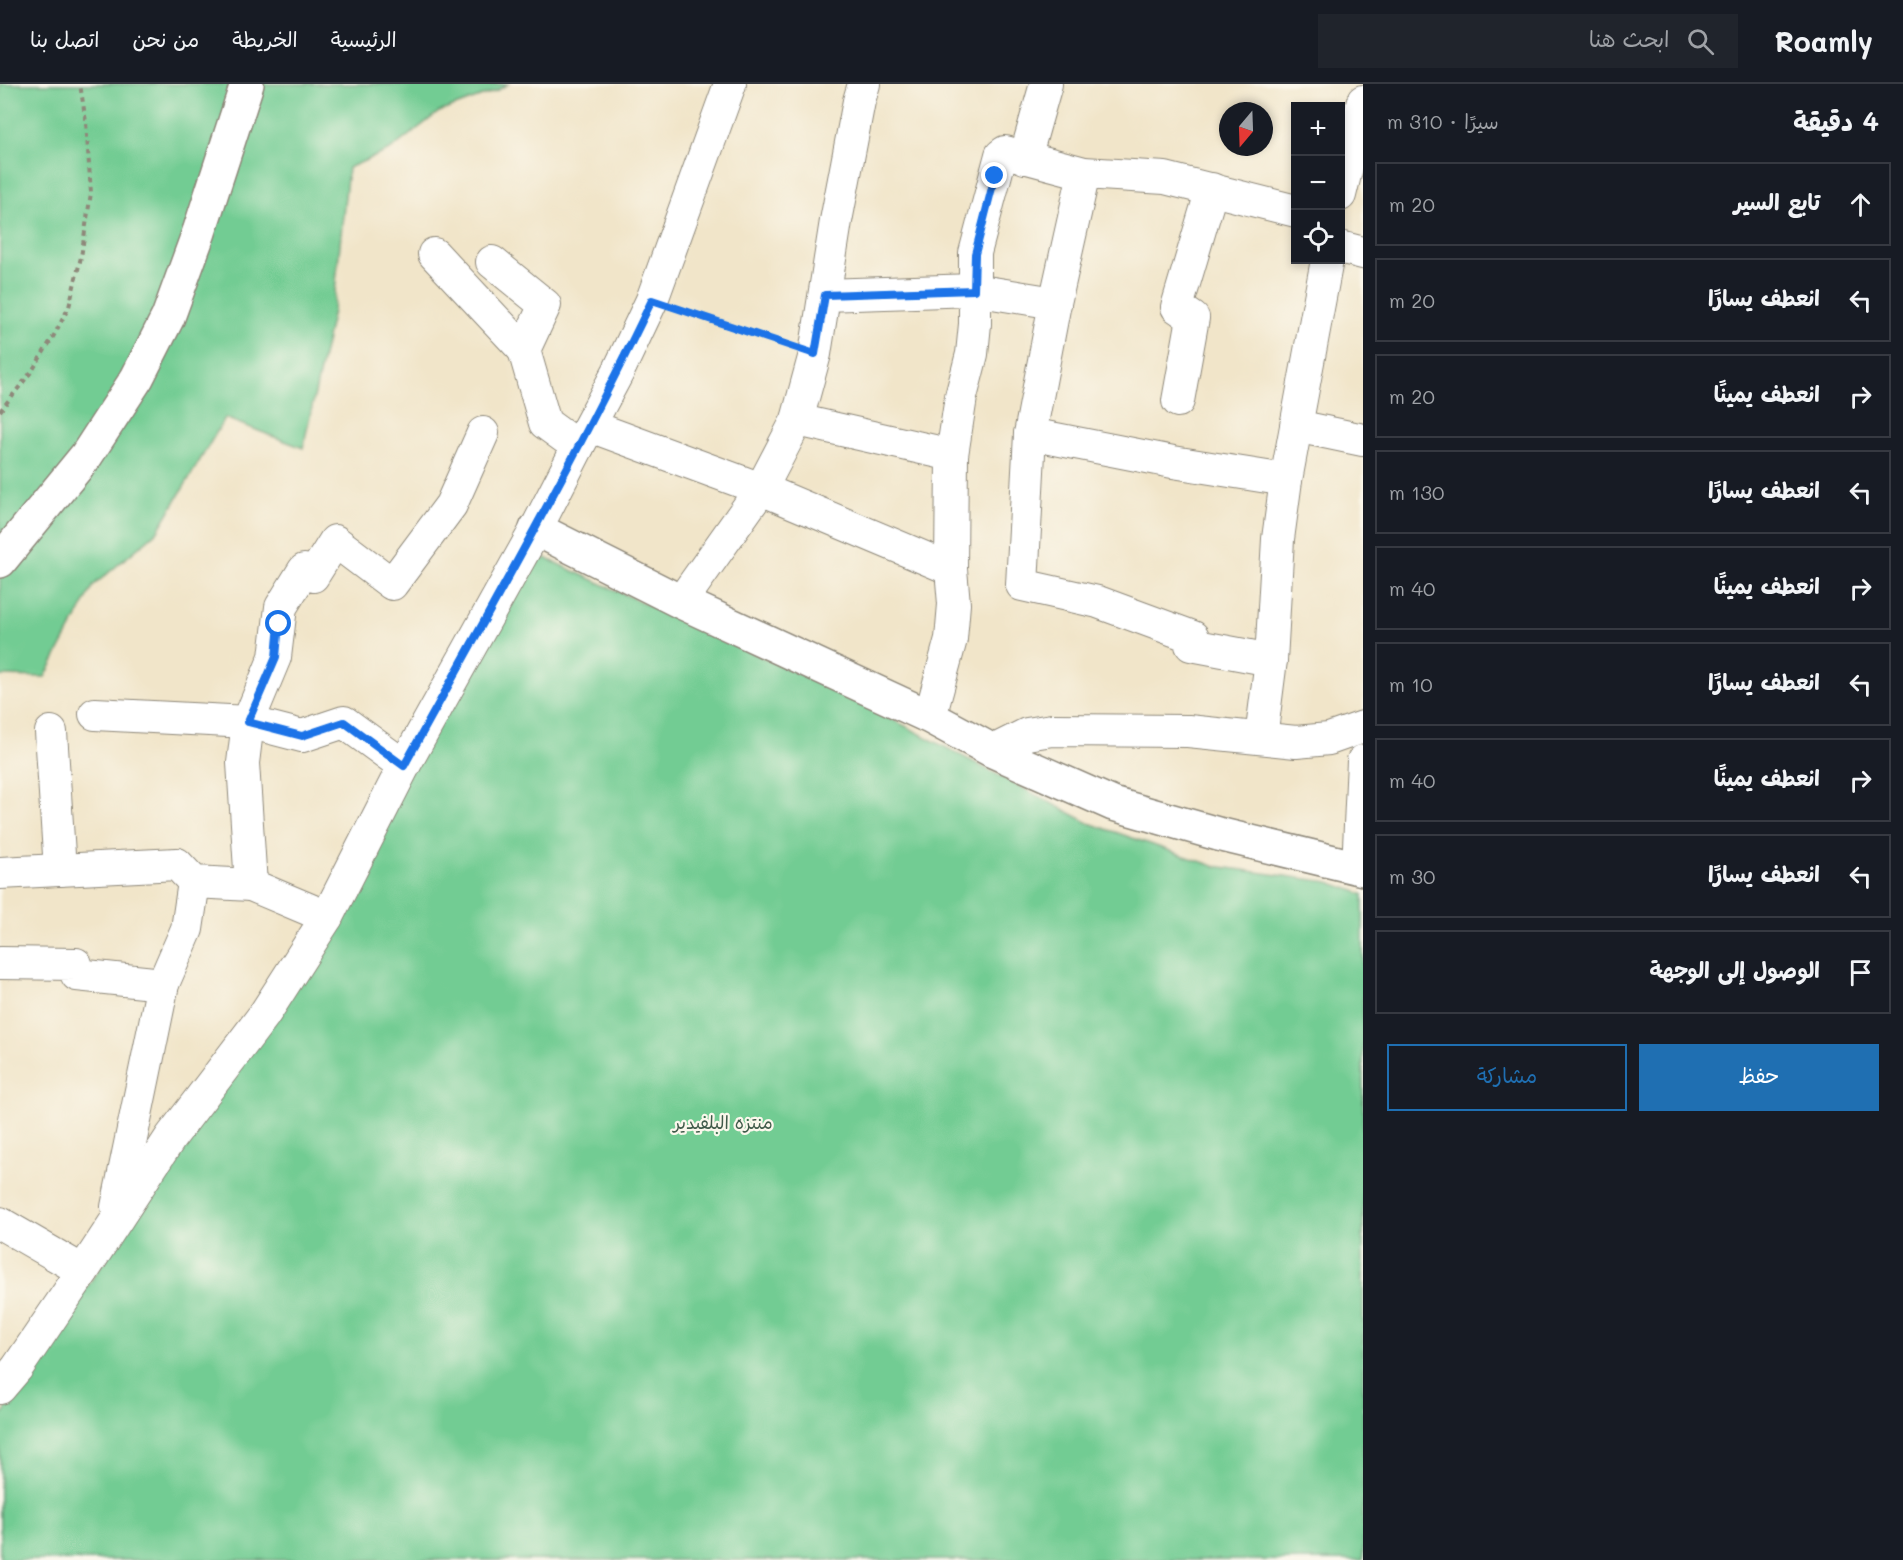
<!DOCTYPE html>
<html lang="ar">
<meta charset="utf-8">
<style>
:root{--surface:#171b24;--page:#20242c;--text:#f1f3f6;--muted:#9ea1a6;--line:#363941;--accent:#1f6fb2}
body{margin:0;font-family:Mali,"Playpen Sans Arabic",sans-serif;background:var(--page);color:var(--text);direction:rtl}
.controls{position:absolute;right:18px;top:18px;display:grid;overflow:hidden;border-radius:0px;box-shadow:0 3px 9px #0003}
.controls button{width:54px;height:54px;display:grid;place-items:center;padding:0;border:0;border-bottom:2px solid var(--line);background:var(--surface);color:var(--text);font:30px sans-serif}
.compass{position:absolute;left:1219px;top:18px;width:54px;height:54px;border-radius:50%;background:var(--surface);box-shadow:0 3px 9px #0003;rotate:199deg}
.stop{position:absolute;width:18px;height:18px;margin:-14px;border:4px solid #1a73e8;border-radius:50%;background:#fff}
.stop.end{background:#1a73e8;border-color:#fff;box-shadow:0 2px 6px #0008}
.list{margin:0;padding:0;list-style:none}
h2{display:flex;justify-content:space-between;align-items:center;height:78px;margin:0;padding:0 24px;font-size:26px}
h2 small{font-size:20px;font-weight:400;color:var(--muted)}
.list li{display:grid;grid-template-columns:39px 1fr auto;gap:18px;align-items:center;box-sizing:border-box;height:84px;margin:0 12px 12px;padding:0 12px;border:2px solid var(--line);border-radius:0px}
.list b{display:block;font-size:22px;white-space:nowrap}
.list em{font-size:20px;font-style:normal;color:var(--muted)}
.actions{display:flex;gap:12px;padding:18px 24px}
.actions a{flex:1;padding:14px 0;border:2px solid var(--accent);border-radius:0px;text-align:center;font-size:21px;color:var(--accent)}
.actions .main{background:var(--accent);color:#fff}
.icon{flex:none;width:33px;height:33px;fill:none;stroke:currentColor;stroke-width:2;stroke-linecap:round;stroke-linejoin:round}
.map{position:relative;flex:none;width:1363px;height:1476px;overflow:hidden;direction:ltr}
header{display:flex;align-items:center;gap:36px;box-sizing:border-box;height:84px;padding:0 30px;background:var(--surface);border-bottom:2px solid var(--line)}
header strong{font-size:28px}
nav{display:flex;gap:33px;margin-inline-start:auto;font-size:21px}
.search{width:420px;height:54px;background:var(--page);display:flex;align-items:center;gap:15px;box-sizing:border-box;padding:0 21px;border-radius:0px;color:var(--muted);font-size:22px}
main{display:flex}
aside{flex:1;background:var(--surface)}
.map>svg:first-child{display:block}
</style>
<header>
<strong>Roamly</strong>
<div class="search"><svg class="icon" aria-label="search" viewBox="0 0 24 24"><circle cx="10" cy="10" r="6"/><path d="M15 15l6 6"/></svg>ابحث هنا</div>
<nav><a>الرئيسية</a><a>الخريطة</a><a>من نحن</a><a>اتصل بنا</a></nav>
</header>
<main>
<aside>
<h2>4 دقيقة<small>سيرًا · 310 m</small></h2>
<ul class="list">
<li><svg class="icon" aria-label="ahead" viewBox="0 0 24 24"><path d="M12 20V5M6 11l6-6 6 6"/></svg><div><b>تابع السير</b></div><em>20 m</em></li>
<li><svg class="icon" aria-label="left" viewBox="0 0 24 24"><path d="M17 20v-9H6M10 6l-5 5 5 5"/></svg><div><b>انعطف يسارًا</b></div><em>20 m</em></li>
<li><svg class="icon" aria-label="right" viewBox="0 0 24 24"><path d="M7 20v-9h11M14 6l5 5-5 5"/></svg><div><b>انعطف يمينًا</b></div><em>20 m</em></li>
<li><svg class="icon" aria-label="left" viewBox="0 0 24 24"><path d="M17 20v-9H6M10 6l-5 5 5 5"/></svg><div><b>انعطف يسارًا</b></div><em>130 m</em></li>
<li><svg class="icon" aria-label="right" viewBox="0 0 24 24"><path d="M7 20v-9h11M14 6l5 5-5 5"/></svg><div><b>انعطف يمينًا</b></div><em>40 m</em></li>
<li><svg class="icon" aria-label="left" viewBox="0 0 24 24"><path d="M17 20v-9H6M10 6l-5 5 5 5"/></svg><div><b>انعطف يسارًا</b></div><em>10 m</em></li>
<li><svg class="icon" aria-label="right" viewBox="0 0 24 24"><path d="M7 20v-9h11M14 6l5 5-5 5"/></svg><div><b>انعطف يمينًا</b></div><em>40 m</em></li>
<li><svg class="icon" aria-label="left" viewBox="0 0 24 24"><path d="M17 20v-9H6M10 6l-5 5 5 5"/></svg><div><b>انعطف يسارًا</b></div><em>30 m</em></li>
<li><svg class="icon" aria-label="arrive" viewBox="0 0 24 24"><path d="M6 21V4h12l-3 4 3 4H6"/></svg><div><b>الوصول إلى الوجهة</b></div></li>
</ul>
<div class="actions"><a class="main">حفظ</a><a>مشاركة</a></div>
</aside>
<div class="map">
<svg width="1363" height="1476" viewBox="0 0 1363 1476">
<rect width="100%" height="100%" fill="#fbf7ec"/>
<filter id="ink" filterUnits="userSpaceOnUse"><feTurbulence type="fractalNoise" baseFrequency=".0167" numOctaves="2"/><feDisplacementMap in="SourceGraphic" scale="12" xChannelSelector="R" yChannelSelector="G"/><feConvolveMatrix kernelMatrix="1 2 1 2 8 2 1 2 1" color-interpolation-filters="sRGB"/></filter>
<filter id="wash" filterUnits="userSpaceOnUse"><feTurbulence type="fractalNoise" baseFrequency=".008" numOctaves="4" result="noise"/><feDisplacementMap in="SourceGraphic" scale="24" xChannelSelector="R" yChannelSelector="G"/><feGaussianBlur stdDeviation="1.35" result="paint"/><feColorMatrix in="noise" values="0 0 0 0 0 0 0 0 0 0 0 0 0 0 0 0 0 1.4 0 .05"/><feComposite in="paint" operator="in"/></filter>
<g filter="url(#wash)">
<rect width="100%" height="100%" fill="#f1e5c9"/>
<!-- green -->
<g fill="#72cc93" stroke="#4e7c5f" stroke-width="1.5">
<polygon points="0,0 508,0 496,7 439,28 390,66 348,84 333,227 303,364 225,334 157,448 94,501 45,593 0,592"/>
<polygon points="534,469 854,615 1089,739 1214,782 1329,798 1363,810 1363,1476 0,1476 0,1334 181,1061"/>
</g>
</g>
<g filter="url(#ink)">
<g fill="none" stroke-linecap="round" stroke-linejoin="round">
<!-- street casing -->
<g stroke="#8e887a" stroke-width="34">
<g id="street">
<polyline points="1025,74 1046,0"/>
<polyline points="1084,89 1055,219 1030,350 1022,501 1098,518 1193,553 1191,561 1271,576"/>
<polyline points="1340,111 1363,17"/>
<polyline points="1340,163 1363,169"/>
<polyline points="434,170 524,266"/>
<polyline points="492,178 545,221 524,266 545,339 578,363"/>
<polyline points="825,211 974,206 1055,219"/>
<polyline points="1178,317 1193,234 1177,223 1212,105"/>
<polyline points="797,336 952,371"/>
<polyline points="590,342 761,405 951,485"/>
<polyline points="1296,342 1363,356"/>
<polyline points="1030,350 1173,378 1286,396"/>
<polyline points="681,518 761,405 797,336 815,270 836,137 859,17 864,0"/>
<polyline points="95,630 248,638 302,652 344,638 404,682"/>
<polyline points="930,633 951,555 954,520 951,485 952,371 961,313 972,270 975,240 975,169 1001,71 1005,68 1084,89 1165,94 1296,127"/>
<polyline points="51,648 60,786"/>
<polyline points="1261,654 1271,576 1278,455 1286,396 1327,176"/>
<polyline points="993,667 1027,650 1052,646 1188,647 1296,658 1329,655 1363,643"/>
<polyline points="1358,784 1363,677"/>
<polyline points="0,789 177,780 194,798 251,801"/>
<polyline points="327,833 251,801 243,679 248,638 275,573 281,523 304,486 313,492 335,457 392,500 451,421 483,349"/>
<polyline points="0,879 76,880 77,891 163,900"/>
<polyline points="117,1123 163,900 187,845 194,798"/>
<polyline points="0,1139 83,1187"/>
<polyline points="0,1304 17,1284 83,1187 171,1053 264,931 327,833 404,682 536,445 578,363 618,288 652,216 730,0"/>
</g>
</g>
<!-- secondary casing -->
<g stroke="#8e887a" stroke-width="36">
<g id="secondary">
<polyline points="536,445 681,518 930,633 993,667 1113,720 1218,750 1363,785"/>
<polyline points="0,477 86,372 137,294 168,233 199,148 247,0"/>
</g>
</g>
<!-- path -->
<g stroke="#8e887a" stroke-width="4" stroke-dasharray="4.5 4.5" stroke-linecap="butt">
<polyline points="679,225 788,261"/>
<polyline points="0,327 32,287 53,253 69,223 81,173 91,109 86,38 80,0"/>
</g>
<!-- street -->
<use href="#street" stroke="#fff" stroke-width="32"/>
<!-- secondary -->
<use href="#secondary" stroke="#fff" stroke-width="33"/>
</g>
</g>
<g fill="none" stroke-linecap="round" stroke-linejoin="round" filter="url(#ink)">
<!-- route -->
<path stroke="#1a73e8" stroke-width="8" d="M279,540L276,573L248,638L302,652L344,638L404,682C489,528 576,375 652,216L815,270L825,211L974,206L975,170L995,92"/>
</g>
<g text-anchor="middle" stroke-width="4.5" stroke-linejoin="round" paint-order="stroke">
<!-- park labels -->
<g font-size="18" fill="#405b4a" stroke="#fbf7ec">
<text x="723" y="1045">منتزه البلفيدير</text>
</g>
</g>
</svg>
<div class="controls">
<button>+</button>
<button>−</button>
<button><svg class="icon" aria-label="locate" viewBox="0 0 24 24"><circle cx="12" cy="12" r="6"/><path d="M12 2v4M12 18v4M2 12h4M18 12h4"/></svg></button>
</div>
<svg class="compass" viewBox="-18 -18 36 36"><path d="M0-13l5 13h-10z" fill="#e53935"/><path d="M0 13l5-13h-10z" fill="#9ea1a6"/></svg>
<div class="stop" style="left:279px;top:540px"></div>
<div class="stop end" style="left:995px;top:92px"></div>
</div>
</main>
